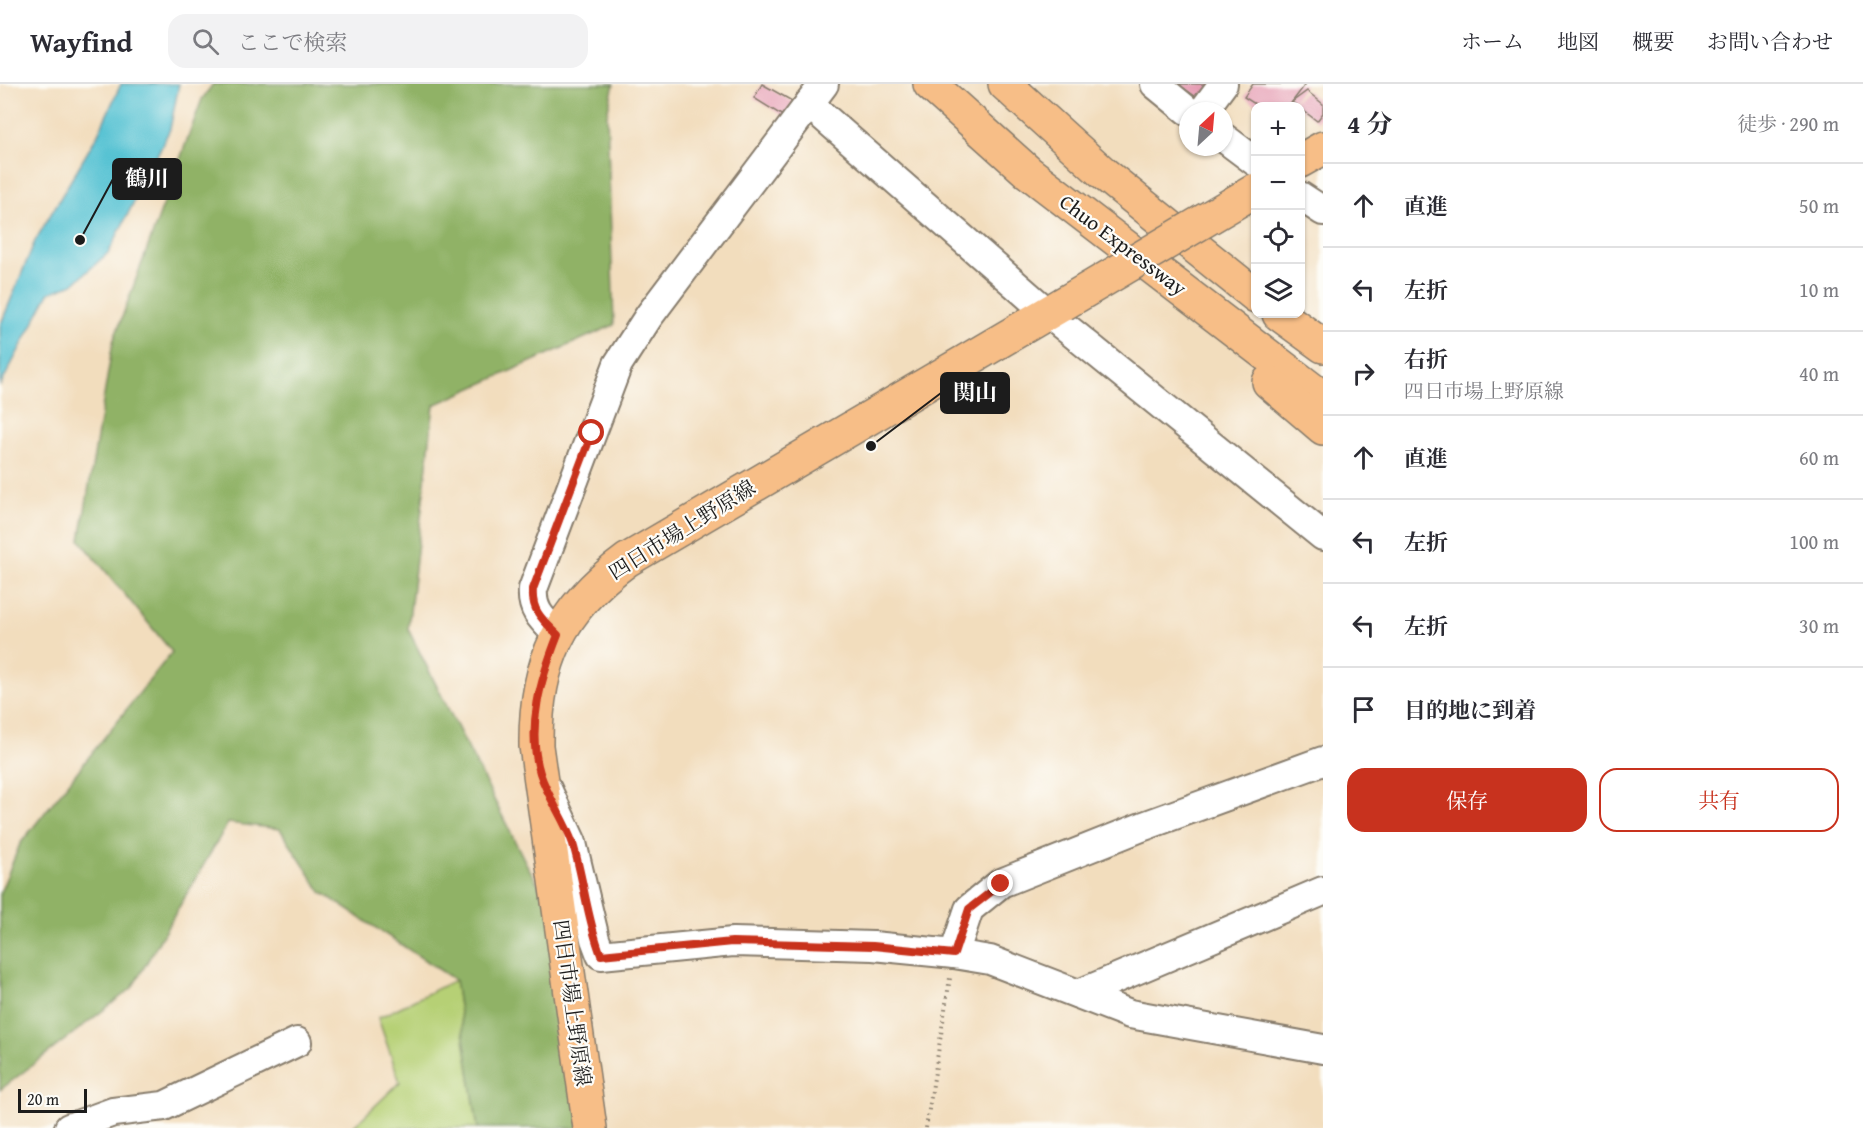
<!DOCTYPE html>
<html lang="ja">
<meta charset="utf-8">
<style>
:root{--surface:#fff;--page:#f2f2f3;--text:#2b2b33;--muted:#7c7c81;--line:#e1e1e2;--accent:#c8321e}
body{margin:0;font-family:"Gentium Book Plus","Noto Serif JP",serif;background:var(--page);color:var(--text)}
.controls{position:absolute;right:18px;top:18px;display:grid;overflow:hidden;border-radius:12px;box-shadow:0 2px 4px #0004}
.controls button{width:54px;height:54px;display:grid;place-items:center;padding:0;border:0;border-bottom:2px solid var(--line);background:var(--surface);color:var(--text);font:30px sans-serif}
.compass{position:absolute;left:1179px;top:18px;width:54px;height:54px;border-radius:50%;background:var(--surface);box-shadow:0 2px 4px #0004;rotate:26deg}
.scale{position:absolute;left:18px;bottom:15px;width:69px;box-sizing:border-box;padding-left:6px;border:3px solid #1c1c1c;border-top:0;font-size:16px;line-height:21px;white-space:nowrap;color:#1c1c1c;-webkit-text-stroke:4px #fdfcf7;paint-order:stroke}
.stop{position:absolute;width:18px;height:18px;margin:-14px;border:4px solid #c8321e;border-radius:50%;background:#fff}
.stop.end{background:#c8321e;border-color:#fff;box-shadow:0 2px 6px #0008}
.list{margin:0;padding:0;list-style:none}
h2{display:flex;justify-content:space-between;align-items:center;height:78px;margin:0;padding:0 24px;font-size:26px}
h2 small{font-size:20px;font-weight:400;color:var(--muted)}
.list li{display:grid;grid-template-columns:39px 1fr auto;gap:18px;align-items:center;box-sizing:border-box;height:84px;padding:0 24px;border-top:2px solid var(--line)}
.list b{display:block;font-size:22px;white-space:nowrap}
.list p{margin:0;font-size:20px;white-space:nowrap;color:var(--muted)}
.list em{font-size:20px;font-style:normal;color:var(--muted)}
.actions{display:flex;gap:12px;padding:18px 24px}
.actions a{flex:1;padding:14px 0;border:2px solid var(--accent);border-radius:18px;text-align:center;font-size:21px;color:var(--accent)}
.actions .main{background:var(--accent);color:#fff}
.icon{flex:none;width:33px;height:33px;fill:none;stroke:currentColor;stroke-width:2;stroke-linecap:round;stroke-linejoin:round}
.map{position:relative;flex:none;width:1323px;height:1044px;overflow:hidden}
header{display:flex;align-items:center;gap:36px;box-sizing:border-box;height:84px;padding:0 30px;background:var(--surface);border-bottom:2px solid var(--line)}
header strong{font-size:28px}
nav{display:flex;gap:33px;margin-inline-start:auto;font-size:21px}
.search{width:420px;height:54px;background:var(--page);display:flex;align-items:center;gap:15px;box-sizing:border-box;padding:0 21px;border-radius:18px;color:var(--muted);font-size:22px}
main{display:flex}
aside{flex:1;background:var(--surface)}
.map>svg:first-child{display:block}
</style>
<header>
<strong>Wayfind</strong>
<div class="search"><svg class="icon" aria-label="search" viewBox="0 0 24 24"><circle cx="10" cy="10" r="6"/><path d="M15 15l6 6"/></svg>ここで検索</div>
<nav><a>ホーム</a><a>地図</a><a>概要</a><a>お問い合わせ</a></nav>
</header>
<main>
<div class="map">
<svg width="1323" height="1044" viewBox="0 0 1323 1044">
<rect width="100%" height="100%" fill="#fdfcf7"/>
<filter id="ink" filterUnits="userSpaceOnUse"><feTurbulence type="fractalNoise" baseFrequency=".0167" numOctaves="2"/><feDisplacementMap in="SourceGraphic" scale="12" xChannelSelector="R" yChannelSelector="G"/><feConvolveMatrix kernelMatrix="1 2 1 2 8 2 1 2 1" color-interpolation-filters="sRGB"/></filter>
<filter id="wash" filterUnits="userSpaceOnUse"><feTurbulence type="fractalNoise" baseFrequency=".008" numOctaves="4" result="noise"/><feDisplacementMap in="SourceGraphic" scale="24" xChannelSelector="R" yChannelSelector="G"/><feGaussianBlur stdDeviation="1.35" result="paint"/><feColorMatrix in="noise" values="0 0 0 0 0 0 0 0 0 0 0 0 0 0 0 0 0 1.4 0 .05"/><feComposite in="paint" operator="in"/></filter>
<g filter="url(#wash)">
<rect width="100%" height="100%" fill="#f2ddbd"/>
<!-- green -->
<polygon fill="#b6d075" stroke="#697648" stroke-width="1.5" points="455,896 478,1044 352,1044 400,998 378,934"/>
<!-- forest -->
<polygon fill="#90b266" stroke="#566741" stroke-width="1.5" points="213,0 614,0 607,30 614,241 434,321 408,545 527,781 560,837 590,1044 478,1044 455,896 321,808 280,745 228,739 132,904 0,1006 0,809 20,760 172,568 80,456 113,258 202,15"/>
<!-- water -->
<polygon fill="#57c2d3" stroke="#3a6f78" stroke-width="1.5" points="121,0 179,0 170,45 109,168 73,200 49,209 0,302 0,242 35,157 97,52"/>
<g id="blocks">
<!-- building -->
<g fill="#e69db4">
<polygon points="762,0 801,22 791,37 754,14"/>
<polygon points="1178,0 1214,0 1202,17"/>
<polygon points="1253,0 1303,0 1305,1 1289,22 1258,22 1244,13"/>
<polygon points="1307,7 1323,20 1323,29 1317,37 1292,18"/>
</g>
</g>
</g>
<g filter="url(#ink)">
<use href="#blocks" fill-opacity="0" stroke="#877c6c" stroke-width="1.5"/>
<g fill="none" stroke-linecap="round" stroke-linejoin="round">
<!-- minor casing -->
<g stroke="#877c6c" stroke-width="32">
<g id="minor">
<polyline points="1155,0 1188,27"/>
<polyline points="809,20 1049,230 1323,452"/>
<polyline points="1203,27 1223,0"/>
<polyline points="1224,54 1256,78"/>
<polyline points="1300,112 1323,127"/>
<path d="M558,551C543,536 531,527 533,505L618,280L649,232L824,0"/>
<polyline points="547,705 572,759 595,855 601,871 733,858 873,862 954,870 990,876 1130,930 1323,965"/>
<polyline points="954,870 969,825 1001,799 1144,742 1323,677"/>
<polyline points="1079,910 1323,807"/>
<polyline points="69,1044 113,1028 164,1022 297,958"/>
</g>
</g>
<!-- major casing -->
<g stroke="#877c6c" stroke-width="36">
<g id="major">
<polyline points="1300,77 1323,64"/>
<path d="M590,1044L536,662C535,578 560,525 627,476L1063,220"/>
</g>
</g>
<!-- highway casing -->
<g stroke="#877c6c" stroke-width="36">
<g id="highway">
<polyline points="930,0 1028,88 1323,314"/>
<polyline points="1005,0 1103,89 1256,212"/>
<polyline points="1279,230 1323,262"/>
<polyline points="1269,298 1323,344"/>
</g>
</g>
<!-- path -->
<polyline stroke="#877c6c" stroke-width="4" stroke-dasharray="1.5 4.5" stroke-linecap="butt" points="926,1044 950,894"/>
<!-- minor -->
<use href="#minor" stroke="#fff" stroke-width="28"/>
<!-- major -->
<use href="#major" stroke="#f7be87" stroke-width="33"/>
<!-- highway -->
<use href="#highway" stroke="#f7be87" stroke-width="33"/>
<!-- major-bridge casing -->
<g stroke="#877c6c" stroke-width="36" stroke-linecap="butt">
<polyline id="major-bridge" points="1063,220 1256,106"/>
</g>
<!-- major-bridge -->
<use href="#major-bridge" stroke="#f7be87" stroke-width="33"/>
</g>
</g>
<g fill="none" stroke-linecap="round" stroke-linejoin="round" filter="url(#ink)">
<!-- route -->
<path stroke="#c8321e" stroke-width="8" d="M592,349L533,505C531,527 543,536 558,551C541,594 526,643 540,689C548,714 565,736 573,760C584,797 587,835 601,871L732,858L873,862L954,870L969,825L1001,800"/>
</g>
<g text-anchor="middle" stroke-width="4.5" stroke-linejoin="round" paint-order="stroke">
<!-- street labels -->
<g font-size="21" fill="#1c1c1c" stroke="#fdfcf7">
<text transform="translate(1123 161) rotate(37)" y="7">Chuo Expressway</text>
<text transform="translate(682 446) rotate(-32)" y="7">四日市場上野原線</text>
<text transform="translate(572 919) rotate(82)" y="7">四日市場上野原線</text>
</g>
</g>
<!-- callouts -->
<path fill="none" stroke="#1c1c1c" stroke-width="2" d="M80 156L113 95M871 362L941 309"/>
<g fill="#1c1c1c" stroke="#fdfcf7" stroke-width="2">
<circle cx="80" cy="156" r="6"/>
<circle cx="871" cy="362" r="6"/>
</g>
<g fill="#1c1c1c" stroke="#1c1c1c" stroke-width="2">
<rect x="113" y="75" width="68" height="40" rx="6"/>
<rect x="941" y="289" width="68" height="40" rx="6"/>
</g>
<g font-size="22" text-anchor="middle" font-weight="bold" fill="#fff">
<text x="147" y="102">鶴川</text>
<text x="975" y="316">関山</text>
</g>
</svg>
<div class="controls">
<button>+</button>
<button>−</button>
<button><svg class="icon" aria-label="locate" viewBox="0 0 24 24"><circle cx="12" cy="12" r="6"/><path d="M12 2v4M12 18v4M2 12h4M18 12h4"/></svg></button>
<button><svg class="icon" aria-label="layers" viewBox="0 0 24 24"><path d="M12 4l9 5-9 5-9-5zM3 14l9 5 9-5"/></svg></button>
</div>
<svg class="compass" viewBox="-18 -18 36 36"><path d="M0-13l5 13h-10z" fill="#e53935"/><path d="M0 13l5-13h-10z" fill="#7c7c81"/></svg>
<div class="scale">20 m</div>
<div class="stop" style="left:592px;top:349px"></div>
<div class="stop end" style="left:1001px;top:800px"></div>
</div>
<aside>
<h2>4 分<small>徒歩 · 290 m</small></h2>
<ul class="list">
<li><svg class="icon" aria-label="ahead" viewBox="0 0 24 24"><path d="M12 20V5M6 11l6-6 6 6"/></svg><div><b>直進</b></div><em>50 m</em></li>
<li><svg class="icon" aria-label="left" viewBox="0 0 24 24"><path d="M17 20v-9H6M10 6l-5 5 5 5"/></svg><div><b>左折</b></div><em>10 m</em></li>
<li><svg class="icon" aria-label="right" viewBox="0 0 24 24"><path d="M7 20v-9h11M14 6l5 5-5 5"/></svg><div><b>右折</b><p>四日市場上野原線</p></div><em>40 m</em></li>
<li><svg class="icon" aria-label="ahead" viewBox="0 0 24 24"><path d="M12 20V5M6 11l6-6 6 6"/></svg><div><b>直進</b></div><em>60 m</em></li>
<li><svg class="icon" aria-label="left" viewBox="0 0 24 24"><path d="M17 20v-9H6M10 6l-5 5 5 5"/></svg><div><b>左折</b></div><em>100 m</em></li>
<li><svg class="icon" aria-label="left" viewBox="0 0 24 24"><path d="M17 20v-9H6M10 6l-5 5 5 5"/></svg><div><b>左折</b></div><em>30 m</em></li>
<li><svg class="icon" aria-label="arrive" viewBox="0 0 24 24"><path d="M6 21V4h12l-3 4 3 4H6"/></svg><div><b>目的地に到着</b></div></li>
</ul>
<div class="actions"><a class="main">保存</a><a>共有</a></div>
</aside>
</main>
